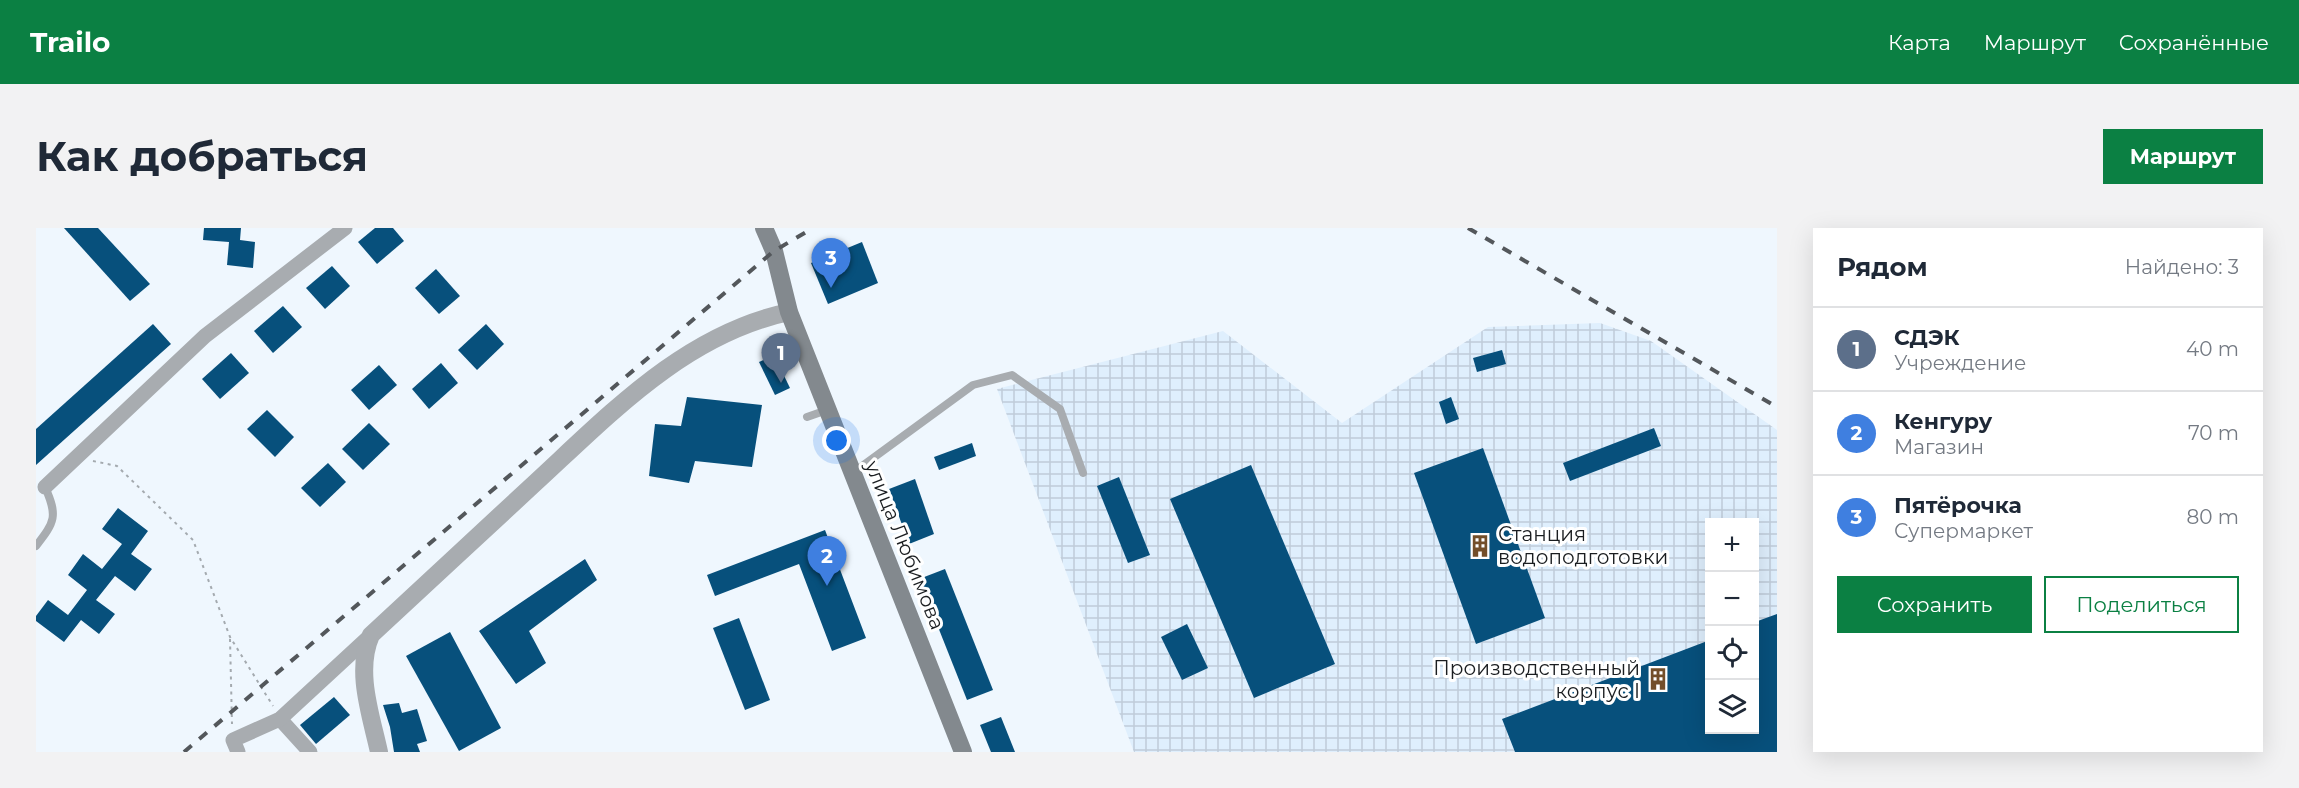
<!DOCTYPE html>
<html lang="ru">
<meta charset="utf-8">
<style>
:root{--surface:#fff;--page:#f2f2f3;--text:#1f2937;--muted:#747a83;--line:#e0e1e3;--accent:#0b8043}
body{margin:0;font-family:Montserrat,sans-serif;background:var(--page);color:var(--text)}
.controls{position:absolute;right:18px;bottom:18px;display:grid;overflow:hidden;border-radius:0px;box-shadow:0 6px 24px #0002}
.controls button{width:54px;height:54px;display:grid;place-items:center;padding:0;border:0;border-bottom:2px solid var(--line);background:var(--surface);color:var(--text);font:30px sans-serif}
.you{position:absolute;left:801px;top:213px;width:21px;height:21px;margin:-15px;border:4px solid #fff;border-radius:50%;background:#1a73e8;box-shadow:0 0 0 9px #1a73e833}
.badge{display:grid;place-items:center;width:39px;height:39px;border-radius:50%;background:var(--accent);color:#fff;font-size:20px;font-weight:700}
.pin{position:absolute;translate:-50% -50px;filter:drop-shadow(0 2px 3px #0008)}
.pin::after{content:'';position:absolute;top:32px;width:21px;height:18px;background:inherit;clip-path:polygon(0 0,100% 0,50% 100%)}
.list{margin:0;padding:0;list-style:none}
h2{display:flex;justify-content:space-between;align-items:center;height:78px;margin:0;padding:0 24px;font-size:26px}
h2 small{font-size:20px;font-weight:400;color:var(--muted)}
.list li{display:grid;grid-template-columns:39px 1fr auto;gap:18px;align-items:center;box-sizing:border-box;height:84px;padding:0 24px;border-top:2px solid var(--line)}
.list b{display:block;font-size:22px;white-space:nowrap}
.list p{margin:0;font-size:20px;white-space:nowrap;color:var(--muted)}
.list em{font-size:20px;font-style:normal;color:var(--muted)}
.actions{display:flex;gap:12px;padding:18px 24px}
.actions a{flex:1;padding:14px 0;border:2px solid var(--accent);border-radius:0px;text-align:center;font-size:21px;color:var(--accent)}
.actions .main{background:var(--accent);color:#fff}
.icon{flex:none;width:33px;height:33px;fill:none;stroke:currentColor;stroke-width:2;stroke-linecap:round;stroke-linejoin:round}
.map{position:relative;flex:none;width:1741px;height:524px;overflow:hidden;border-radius:0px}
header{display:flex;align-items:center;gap:36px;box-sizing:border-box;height:84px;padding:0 30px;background:var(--accent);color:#fff}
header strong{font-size:28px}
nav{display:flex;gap:33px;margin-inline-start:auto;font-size:21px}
.intro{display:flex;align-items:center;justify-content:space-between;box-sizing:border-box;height:144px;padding:0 36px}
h1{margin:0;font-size:42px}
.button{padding:15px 27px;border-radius:0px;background:var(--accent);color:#fff;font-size:21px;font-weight:700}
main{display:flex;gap:36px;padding:0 36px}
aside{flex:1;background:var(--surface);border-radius:0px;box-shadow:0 6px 24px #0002}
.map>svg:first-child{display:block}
</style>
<header>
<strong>Trailo</strong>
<nav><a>Карта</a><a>Маршрут</a><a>Сохранённые</a></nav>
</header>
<div class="intro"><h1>Как добраться</h1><a class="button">Маршрут</a></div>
<main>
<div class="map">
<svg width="1741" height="524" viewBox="0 0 1741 524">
<defs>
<pattern id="industrial-grid" width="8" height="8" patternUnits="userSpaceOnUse" patternTransform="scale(1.5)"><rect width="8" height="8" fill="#dfeffd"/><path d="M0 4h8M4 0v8" fill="none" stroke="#bfccd9"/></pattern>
</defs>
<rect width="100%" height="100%" fill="#eff7fe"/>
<!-- industrial -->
<path fill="url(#industrial-grid)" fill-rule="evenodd" d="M1564,95L1615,113L1741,202V524H1098L961,161L1187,103L1306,195L1452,99ZM1674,295H1718V502H1674Z"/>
<!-- building -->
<g fill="#07507c">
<polygon points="28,0 62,0 114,56 94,73"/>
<polygon points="168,0 205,0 204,12 219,14 217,40 191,37 193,14 167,12"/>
<polygon points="339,0 357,0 368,13 341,36 322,14"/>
<polygon points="826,14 842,55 792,76 775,35"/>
<polygon points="296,38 314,58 289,81 270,60"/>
<polygon points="400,41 424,68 403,86 379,60"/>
<polygon points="247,78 266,99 237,125 218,103"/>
<polygon points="117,96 135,116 0,237 0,201"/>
<polygon points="450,96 468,116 441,142 422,122"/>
<polygon points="1466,122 1470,136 1441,144 1437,130"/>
<polygon points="195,125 213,145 184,171 166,151"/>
<polygon points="738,127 754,160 739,167 723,134"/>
<polygon points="405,135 422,155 393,181 376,161"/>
<polygon points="343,137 361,157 333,182 315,162"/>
<polygon points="651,169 726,177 716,239 659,233 653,255 613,248 619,196 645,198"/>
<polygon points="1415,169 1423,191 1410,196 1403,174"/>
<polygon points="231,182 258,209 239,229 211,201"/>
<polygon points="333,195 354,216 327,242 306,221"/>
<polygon points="1618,200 1625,218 1534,253 1527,235"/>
<polygon points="936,215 940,228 903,242 898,229"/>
<polygon points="1447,220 1509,390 1440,416 1378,245"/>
<polygon points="292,235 310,254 284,279 265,260"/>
<polygon points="1215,237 1299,436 1218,470 1134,271"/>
<polygon points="1083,249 1114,327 1092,335 1061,258"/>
<polygon points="879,251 898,306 873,316 853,261"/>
<polygon points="82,280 112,303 95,326 116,341 99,363 79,348 60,372 79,386 63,406 45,392 28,414 0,393 0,388 12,372 32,387 51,362 32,347 47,326 66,341 86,316 66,301"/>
<polygon points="789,302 830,410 796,423 763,336 679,368 671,347"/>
<polygon points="549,331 561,352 493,403 510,435 480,456 443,403"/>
<polygon points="909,341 957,462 931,472 883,351"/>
<polygon points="1741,386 1741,524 1479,524 1466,491 1674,412 1674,501 1719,501 1719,394"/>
<polygon points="703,390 734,472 709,482 677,400"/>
<polygon points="1151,396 1172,440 1146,452 1125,409"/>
<polygon points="414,404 465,500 423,523 370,428"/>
<polygon points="298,469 314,487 280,516 264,497"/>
<polygon points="363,475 366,485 381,481 391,513 381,516 384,524 358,524 354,499 347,477"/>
<polygon points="965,489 979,524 955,524 944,497"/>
</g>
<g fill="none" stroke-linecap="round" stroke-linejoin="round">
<!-- path -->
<g stroke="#a4aaaf" stroke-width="2" stroke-dasharray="3 4.5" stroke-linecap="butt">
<polyline points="57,233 81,238 157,312 194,409 237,478"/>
<polyline points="194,411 196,496"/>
</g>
<!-- service -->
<g stroke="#a8acb0" stroke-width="8">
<polyline points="771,189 791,182"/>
<polyline points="818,244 937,157 976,147 1024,181 1047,245"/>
<path d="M0,318C19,294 22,288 9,259"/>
</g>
<!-- minor -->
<g stroke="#a8acb0" stroke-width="15">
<polyline points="9,259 169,108 309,0"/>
<polyline points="244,491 274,524"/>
<polyline points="202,524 197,512 244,491 335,407"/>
</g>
<!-- tertiary -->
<path stroke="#a8acb0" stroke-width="18" d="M343,524C335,487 319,443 335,407C390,356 444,306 499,255C574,186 649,106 753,84"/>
<!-- secondary -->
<polyline stroke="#83898e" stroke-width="18" points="728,0 738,23 753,84 927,524"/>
<!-- rail -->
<g stroke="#53575b" stroke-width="4" stroke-dasharray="10 10" stroke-linecap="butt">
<polyline points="1432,0 1741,179"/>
<polyline points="148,524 738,23 777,0"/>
</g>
</g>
<!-- icons -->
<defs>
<g id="building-bare" transform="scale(1.8)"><path d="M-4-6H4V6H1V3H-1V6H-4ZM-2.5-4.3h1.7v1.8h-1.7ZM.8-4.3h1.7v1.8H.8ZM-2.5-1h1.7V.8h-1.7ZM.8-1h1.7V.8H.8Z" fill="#734e29" stroke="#fff" stroke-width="2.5" paint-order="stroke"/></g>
</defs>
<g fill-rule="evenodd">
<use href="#building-bare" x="1444" y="318"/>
<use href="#building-bare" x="1622" y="451"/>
</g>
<g text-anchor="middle" stroke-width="6" stroke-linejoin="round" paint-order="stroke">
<!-- poi labels -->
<g font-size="20" fill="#1a1d20" stroke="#fff" text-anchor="start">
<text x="1462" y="313">Станция<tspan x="1462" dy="23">водоподготовки</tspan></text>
<text x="1604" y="447" text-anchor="end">Производственный<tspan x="1604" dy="23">корпус I</tspan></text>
</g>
<!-- street labels -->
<g font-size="20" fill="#1a1d20" stroke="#fff">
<text transform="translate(869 317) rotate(68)" y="7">улица Любимова</text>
</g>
</g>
</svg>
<div class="controls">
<button>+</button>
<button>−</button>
<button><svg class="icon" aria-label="locate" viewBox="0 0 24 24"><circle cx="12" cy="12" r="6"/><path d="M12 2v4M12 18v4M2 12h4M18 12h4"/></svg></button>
<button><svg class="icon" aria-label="layers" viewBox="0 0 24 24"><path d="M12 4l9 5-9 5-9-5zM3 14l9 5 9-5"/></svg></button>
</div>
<div class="you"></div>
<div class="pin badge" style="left:745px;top:155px;background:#5c6f8a">1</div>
<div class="pin badge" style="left:791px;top:358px;background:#3f7fe0">2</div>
<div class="pin badge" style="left:795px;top:60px;background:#3f7fe0">3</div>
</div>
<aside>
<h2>Рядом<small>Найдено: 3</small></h2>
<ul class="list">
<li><span class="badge" style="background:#5c6f8a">1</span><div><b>СДЭК</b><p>Учреждение</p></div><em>40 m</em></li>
<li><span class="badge" style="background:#3f7fe0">2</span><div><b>Кенгуру</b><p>Магазин</p></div><em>70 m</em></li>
<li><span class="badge" style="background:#3f7fe0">3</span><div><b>Пятёрочка</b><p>Супермаркет</p></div><em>80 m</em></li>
</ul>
<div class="actions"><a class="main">Сохранить</a><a>Поделиться</a></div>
</aside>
</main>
